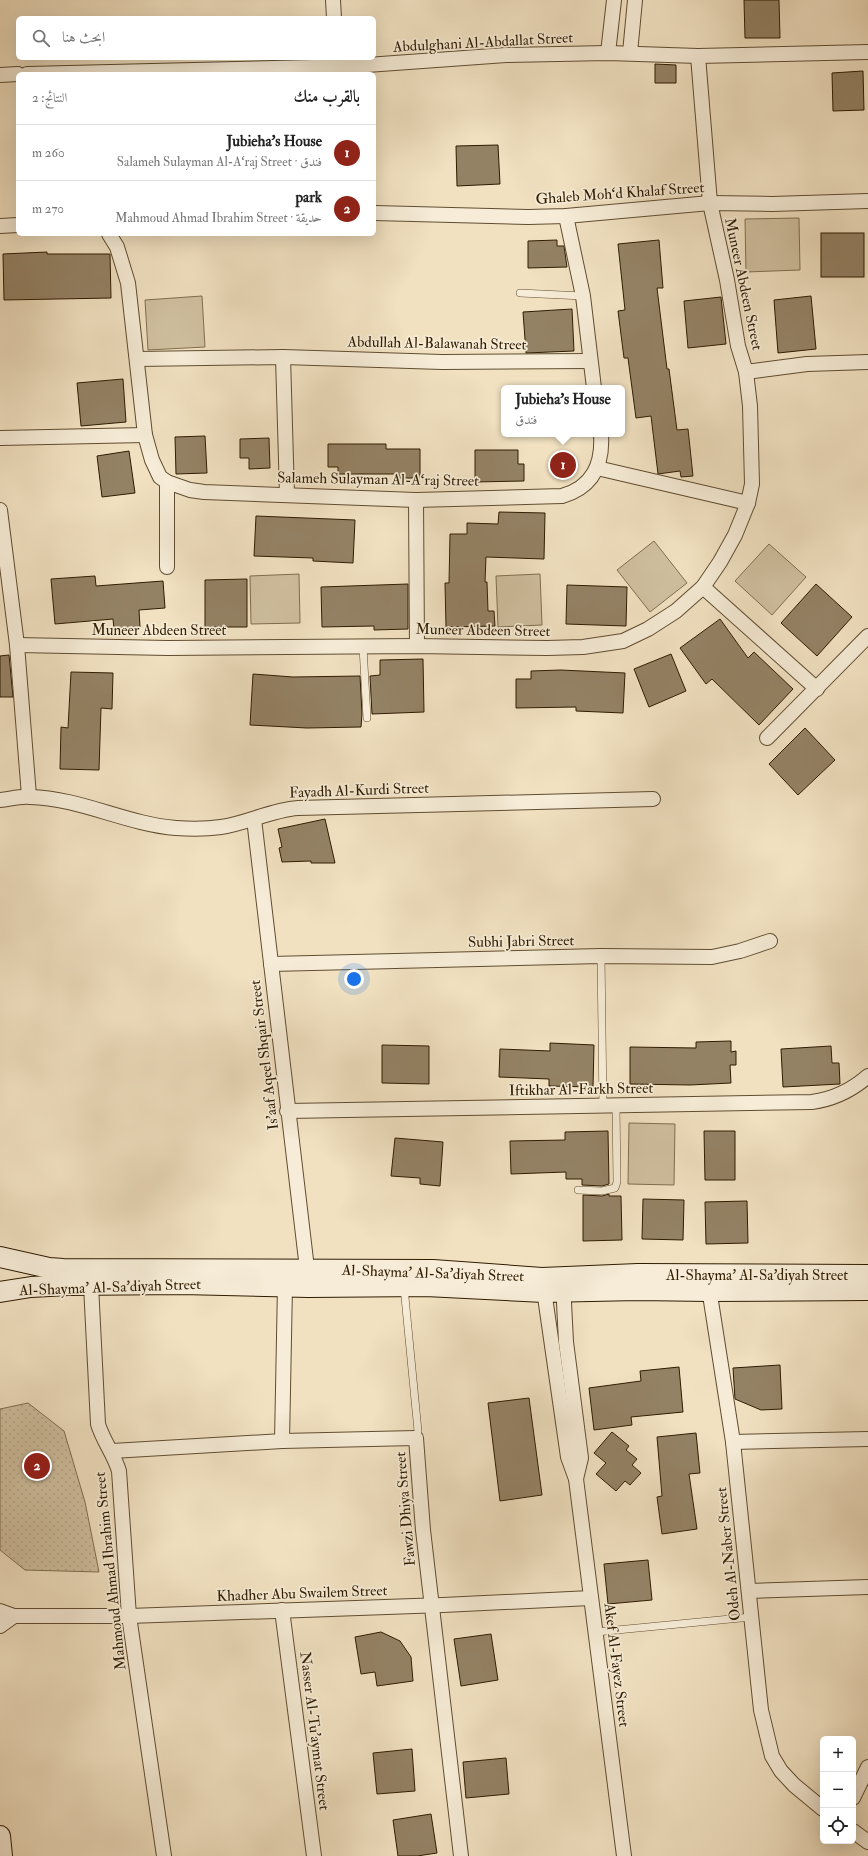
<!DOCTYPE html>
<html lang="ar">
<meta charset="utf-8">
<style>
:root{--surface:#fff;--page:#f2f2f2;--text:#222;--muted:#767676;--line:#e0e0e0;--accent:#8f2418}
body{margin:0;font-family:"IM FELL Double Pica",Amiri,serif;background:var(--page);color:var(--text);direction:rtl}
.controls{position:absolute;right:12px;bottom:12px;display:grid;overflow:hidden;border-radius:6px;box-shadow:0 4px 16px #0002}
.controls button{width:36px;height:36px;display:grid;place-items:center;padding:0;border:0;border-bottom:1px solid var(--line);background:var(--surface);color:var(--text);font:20px sans-serif}
.you{position:absolute;left:354px;top:979px;width:14px;height:14px;margin:-10px;border:3px solid #fff;border-radius:50%;background:#1a73e8;box-shadow:0 0 0 6px #1a73e833}
.badge{display:grid;place-items:center;width:26px;height:26px;border-radius:50%;background:var(--accent);color:#fff;font-size:13px;font-weight:700}
.pin{position:absolute;translate:-50% -50%;border:2px solid #fff;box-shadow:0 1px 4px #0006}
.popup{position:absolute;left:501px;top:385px;width:124px;height:52px;box-sizing:border-box;display:grid;place-content:center;border-radius:6px;background:var(--surface);filter:drop-shadow(0 1px 3px #0005);font-size:13px;white-space:nowrap;color:var(--muted)}
.popup b{font-size:15px;color:var(--text)}
.popup::after{content:'';position:absolute;left:50%;top:100%;margin-left:-8px;border:8px solid transparent;border-top-color:var(--surface)}
.list{margin:0;padding:0;list-style:none}
h2{display:flex;justify-content:space-between;align-items:center;height:52px;margin:0;padding:0 16px;font-size:17px}
h2 small{font-size:13px;font-weight:400;color:var(--muted)}
.list li{display:grid;grid-template-columns:26px 1fr auto;gap:12px;align-items:center;box-sizing:border-box;height:56px;padding:0 16px;border-top:1px solid var(--line)}
.list b{display:block;font-size:15px;white-space:nowrap}
.list p{margin:0;font-size:13px;white-space:nowrap;color:var(--muted)}
.list em{font-size:13px;font-style:normal;color:var(--muted)}
.icon{flex:none;width:22px;height:22px;fill:none;stroke:currentColor;stroke-width:2;stroke-linecap:round;stroke-linejoin:round}
.map{position:relative;flex:none;width:868px;height:1856px;overflow:hidden;direction:ltr}
.search{position:absolute;background:var(--surface);box-shadow:0 4px 16px #0002;left:16px;top:16px;width:360px;height:44px;display:flex;align-items:center;gap:10px;box-sizing:border-box;padding:0 14px;border-radius:6px;color:var(--muted);font-size:15px}
.panel{position:absolute;background:var(--surface);box-shadow:0 4px 16px #0002;left:16px;top:72px;width:360px;height:164px;border-radius:6px;direction:rtl}
.map>svg:first-child{display:block}
</style>
<div class="map">
<svg width="868" height="1856" viewBox="0 0 868 1856">
<defs>
<pattern id="park-dots" width="8" height="8" patternUnits="userSpaceOnUse"><rect width="8" height="8" fill="#d0c0a0"/><path d="M2 2h.1M6 6h.1" fill="none" stroke="#b3a488" stroke-width="1.8" stroke-linecap="round"/></pattern>
</defs>
<rect width="100%" height="100%" fill="#f1e1c1"/>
<filter id="stains"><feTurbulence type="fractalNoise" baseFrequency=".005" numOctaves="4"/><feColorMatrix values="0 0 0 0 .2 0 0 0 0 .09 0 0 0 0 .02 0 0 0 .5 -.17"/></filter>
<radialGradient id="worn" r=".72"><stop offset=".6" stop-color="#630" stop-opacity="0"/><stop offset="1" stop-color="#630" stop-opacity=".3"/></radialGradient>
<!-- grass -->
<g fill="#d0c0a0" stroke="#806e50">
<polygon points="799,218 800,270 746,272 745,219"/>
<polygon points="202,296 205,347 148,350 145,300"/>
<polygon points="654,541 687,583 650,612 617,570"/>
<polygon points="769,544 806,577 772,615 735,581"/>
<polygon points="299,574 300,623 251,624 250,576"/>
<polygon points="540,574 542,625 498,627 496,576"/>
<polygon points="629,1123 675,1124 674,1185 628,1184"/>
</g>
<!-- park -->
<polygon fill="url(#park-dots)" stroke="#806e50" points="28,1403 64,1431 85,1502 99,1572 25,1570 0,1550 0,1409"/>
<!-- building -->
<g fill="#948265" stroke="#301c01">
<polygon points="744,0 779,0 780,38 745,38"/>
<polygon points="655,64 676,65 676,83 655,83"/>
<polygon points="863,71 864,110 833,111 832,73"/>
<polygon points="498,145 500,184 457,186 456,146"/>
<rect x="821" y="233" width="43" height="44"/>
<polygon points="557,240 557,246 564,246 567,267 528,268 528,241"/>
<polygon points="659,240 663,288 657,288 667,369 669,369 677,430 688,429 693,476 681,477 680,471 658,474 651,416 636,418 628,358 624,358 618,311 625,310 618,244"/>
<polygon points="47,252 47,254 110,254 111,298 4,300 3,254"/>
<polygon points="811,296 816,349 778,353 774,300"/>
<polygon points="721,297 726,344 688,348 684,301"/>
<polygon points="572,309 574,351 526,353 523,312"/>
<polygon points="123,379 126,422 81,426 77,383"/>
<polygon points="205,436 207,473 176,474 175,437"/>
<polygon points="269,438 270,468 249,469 249,458 240,458 240,439"/>
<polygon points="328,444 386,444 386,449 420,449 420,478 399,478 399,474 338,474 338,467 328,467"/>
<polygon points="475,450 518,450 518,464 524,464 524,481 475,482"/>
<polygon points="129,451 135,493 102,497 97,456"/>
<polygon points="499,512 545,513 544,559 486,557 485,582 487,582 488,611 494,611 495,626 446,627 445,583 449,583 450,534 467,534 467,523 498,524"/>
<polygon points="256,516 355,520 353,563 313,561 313,558 254,556"/>
<polygon points="95,576 96,586 163,581 165,608 139,610 140,627 114,629 113,619 55,624 51,579"/>
<polygon points="247,579 247,627 205,627 205,580"/>
<polygon points="408,584 408,629 374,630 374,626 322,627 321,587"/>
<polygon points="816,584 852,617 817,656 781,623"/>
<polygon points="567,585 627,587 626,626 566,624"/>
<polygon points="720,619 748,658 754,652 793,689 759,725 712,679 706,684 680,648"/>
<polygon points="671,654 686,691 649,707 634,669"/>
<polygon points="9,655 13,697 0,697 0,656"/>
<polygon points="423,659 424,712 372,714 370,676 380,675 380,660"/>
<polygon points="561,670 625,673 623,713 576,711 576,707 516,708 516,679 531,679 531,671"/>
<polygon points="71,672 113,673 112,709 101,708 99,770 60,769 61,727 68,728"/>
<polygon points="253,674 293,677 360,676 362,714 361,727 307,728 250,725"/>
<polygon points="805,728 835,760 798,795 769,764"/>
<polygon points="325,819 335,863 311,863 311,861 282,862 279,848 282,847 278,829"/>
<polygon points="731,1041 731,1052 736,1051 736,1065 730,1065 731,1083 690,1085 630,1084 630,1047 696,1048 696,1042"/>
<polygon points="550,1043 594,1045 593,1087 549,1086 549,1079 499,1077 500,1049 550,1051"/>
<polygon points="382,1045 429,1046 429,1084 382,1083"/>
<polygon points="831,1046 832,1063 839,1063 840,1084 783,1087 781,1049"/>
<polygon points="608,1131 609,1184 602,1186 582,1185 582,1179 566,1179 566,1172 511,1174 510,1141 565,1140 565,1132"/>
<polygon points="704,1131 735,1131 735,1180 705,1180"/>
<polygon points="395,1138 443,1142 440,1186 420,1184 420,1178 391,1176"/>
<polygon points="609,1194 609,1196 621,1196 622,1240 583,1241 583,1195 602,1196"/>
<polygon points="643,1199 684,1200 683,1240 642,1239"/>
<polygon points="747,1201 748,1243 706,1244 705,1202"/>
<polygon points="780,1365 782,1409 761,1410 735,1399 733,1368"/>
<polygon points="679,1367 683,1412 631,1417 632,1425 594,1430 589,1388 641,1381 640,1371"/>
<polygon points="529,1398 542,1495 500,1501 488,1403"/>
<polygon points="612,1432 629,1446 626,1450 637,1459 632,1465 641,1473 630,1485 625,1481 616,1491 596,1474 606,1463 594,1453"/>
<polygon points="696,1433 700,1473 689,1474 697,1529 662,1534 657,1497 662,1496 657,1437"/>
<polygon points="648,1560 652,1600 608,1604 604,1564"/>
<polygon points="381,1632 400,1641 411,1657 413,1681 377,1686 375,1672 361,1674 355,1637"/>
<polygon points="491,1634 498,1680 461,1686 454,1639"/>
<polygon points="412,1749 415,1791 377,1794 373,1753"/>
<polygon points="506,1758 509,1794 466,1798 463,1762"/>
<polygon points="431,1814 437,1853 417,1856 398,1856 393,1820"/>
</g>
<g fill="none" stroke-linecap="round" stroke-linejoin="round">
<!-- lane casing -->
<g stroke="#604d31" stroke-width="8">
<g id="lane">
<polyline points="520,293 583,296"/>
<polyline points="363,647 367,718"/>
<polyline points="601,956 603,1106"/>
<polyline points="578,1190 602,1191 615,1188 617,1182 616,1106"/>
<polyline points="404,1287 418,1431 416,1438"/>
<polyline points="596,1632 751,1617"/>
</g>
</g>
<!-- street casing -->
<g stroke="#604d31" stroke-width="16">
<g id="street">
<polyline points="333,0 334,18"/>
<polyline points="608,53 614,0"/>
<polyline points="630,53 635,0"/>
<polyline points="27,74 353,66 506,55 608,53 698,56 868,52"/>
<polyline points="0,75 18,74"/>
<polyline points="374,213 528,217 566,216 710,203 772,204 868,201"/>
<polyline points="566,216 583,296 594,388"/>
<polyline points="0,226 18,225"/>
<path d="M109,234L117,247L128,283L145,435L152,460L160,477L167,482L190,490L204,492L416,500L562,496C593,487 603,464 601,434"/>
<polyline points="283,357 287,495"/>
<polyline points="137,359 283,357 442,362 590,361"/>
<polyline points="746,372 807,364 868,362"/>
<polyline points="0,438 145,435"/>
<polyline points="597,468 748,503"/>
<polyline points="416,500 417,646"/>
<polyline points="0,510 17,645 29,796"/>
<polyline points="167,567 167,482"/>
<polyline points="703,587 817,689"/>
<polyline points="17,645 168,648 417,646 547,648 583,647 623,641 648,629 676,611 703,587 720,562 735,535 748,503 752,484 750,406 746,372 738,346 727,280 710,203 698,56"/>
<polyline points="767,738 868,636"/>
<path d="M0,800C10,799 20,796 30,797C80,798 126,824 176,828C190,829 207,829 221,827C248,823 271,810 298,808L653,799"/>
<polyline points="254,819 308,1277"/>
<polyline points="271,964 601,956 712,957 740,951 770,941"/>
<path d="M287,1111L812,1102C834,1099 852,1090 868,1076"/>
<polyline points="708,1282 733,1442 761,1710 772,1756 781,1771 794,1785 823,1809"/>
<polyline points="543,1283 568,1457 576,1479 624,1856"/>
<polyline points="563,1283 566,1342 581,1458 576,1479"/>
<path d="M91,1285L98,1424C103,1441 114,1454 119,1471L129,1616L164,1856"/>
<polyline points="282,1441 285,1286"/>
<polyline points="733,1442 868,1439"/>
<polyline points="112,1451 282,1441 416,1438 423,1530 461,1856"/>
<polyline points="749,1591 868,1587"/>
<polyline points="282,1610 314,1856"/>
<polyline points="0,1611 14,1616 129,1616 443,1605 591,1598"/>
<polyline points="0,1626 14,1616"/>
<polyline points="853,1798 868,1767"/>
<polyline points="853,1831 868,1842"/>
</g>
</g>
<!-- secondary casing -->
<g stroke="#301c01" stroke-width="22">
<g id="secondary">
<polyline points="0,1257 49,1268 63,1269 433,1270 542,1278 638,1274 868,1275"/>
<polyline points="0,1292 31,1287 68,1285 182,1284 308,1287 426,1286 544,1292 638,1290 709,1291 868,1290"/>
<polyline points="0,1836 2,1856"/>
</g>
</g>
<!-- lane -->
<use href="#lane" stroke="#f6ecd7" stroke-width="7"/>
<!-- street -->
<use href="#street" stroke="#f6ecd7" stroke-width="14"/>
<!-- secondary -->
<use href="#secondary" stroke="#f6ecd7" stroke-width="20"/>
</g>
<g text-anchor="middle" stroke-width="3.5" stroke-linejoin="round" paint-order="stroke">
<!-- street labels -->
<g font-size="15" fill="#301c01" stroke="#f6ecd7">
<text transform="translate(483 42) rotate(-3)" y="5">Abdulghani Al-Abdallat Street</text>
<text transform="translate(620 193) rotate(-4)" y="5">Ghaleb Moh‘d Khalaf Street</text>
<text transform="translate(744 284) rotate(78)" y="5">Muneer Abdeen Street</text>
<text transform="translate(437 343) rotate(1)" y="5">Abdullah Al-Balawanah Street</text>
<text transform="translate(378 479) rotate(1)" y="5">Salameh Sulayman Al-A‘raj Street</text>
<text x="159" y="635">Muneer Abdeen Street</text>
<text transform="translate(483 630) rotate(1)" y="5">Muneer Abdeen Street</text>
<text transform="translate(359 790) rotate(-2)" y="5">Fayadh Al-Kurdi Street</text>
<text transform="translate(521 941) rotate(-1)" y="5">Subhi Jabri Street</text>
<text transform="translate(264 1055) rotate(-97)" y="5">Is’aaf Aqeel Shqair Street</text>
<text transform="translate(581 1089) rotate(-1)" y="5">Iftikhar Al-Farkh Street</text>
<text transform="translate(433 1273) rotate(2)" y="5">Al-Shayma’ Al-Sa’diyah Street</text>
<text x="757" y="1280">Al-Shayma’ Al-Sa’diyah Street</text>
<text transform="translate(110 1287) rotate(-2)" y="5">Al-Shayma’ Al-Sa’diyah Street</text>
<text transform="translate(405 1509) rotate(-95)" y="5">Fawzi Dhiya Street</text>
<text transform="translate(728 1554) rotate(-96)" y="5">Odeh Al-Naber Street</text>
<text transform="translate(110 1571) rotate(-96)" y="5">Mahmoud Ahmad Ibrahim Street</text>
<text transform="translate(302 1593) rotate(-2)" y="5">Khadher Abu Swailem Street</text>
<text transform="translate(617 1665) rotate(83)" y="5">Akef Al-Fayez Street</text>
<text transform="translate(315 1731) rotate(83)" y="5">Nasser Al-Tu’aymat Street</text>
</g>
</g>
<rect width="100%" height="100%" filter="url(#stains)"/>
<rect width="100%" height="100%" fill="url(#worn)"/>
</svg>
<div class="controls">
<button>+</button>
<button>−</button>
<button><svg class="icon" aria-label="locate" viewBox="0 0 24 24"><circle cx="12" cy="12" r="6"/><path d="M12 2v4M12 18v4M2 12h4M18 12h4"/></svg></button>
</div>
<div class="you"></div>
<div class="pin badge" style="left:563px;top:465px">1</div>
<div class="popup"><b>Jubieha's House</b>فندق</div>
<div class="pin badge" style="left:37px;top:1466px">2</div>
<div class="search"><svg class="icon" aria-label="search" viewBox="0 0 24 24"><circle cx="10" cy="10" r="6"/><path d="M15 15l6 6"/></svg>ابحث هنا</div>
<section class="panel">
<h2>بالقرب منك<small>النتائج: 2</small></h2>
<ul class="list">
<li><span class="badge">1</span><div><b>Jubieha's House</b><p>فندق · Salameh Sulayman Al-A‘raj Street</p></div><em>260 m</em></li>
<li><span class="badge">2</span><div><b>park</b><p>حديقة · Mahmoud Ahmad Ibrahim Street</p></div><em>270 m</em></li>
</ul>
</section>
</div>
